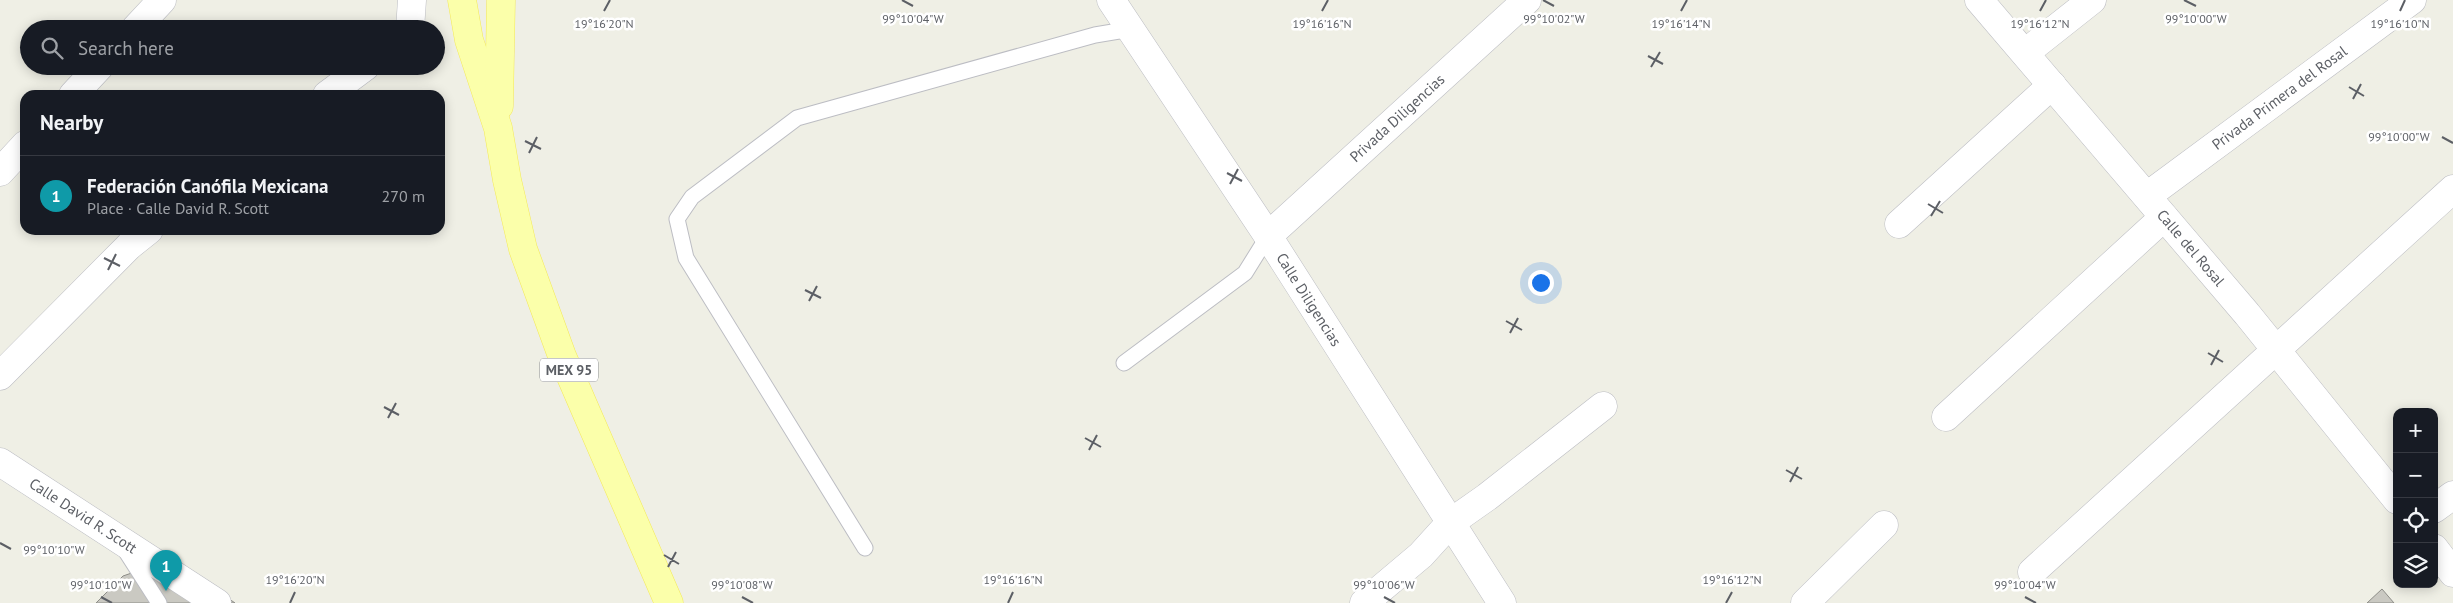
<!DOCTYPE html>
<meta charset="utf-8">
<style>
:root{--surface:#171b24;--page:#20242c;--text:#f1f3f6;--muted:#9ea1a6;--line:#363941;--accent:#0b8043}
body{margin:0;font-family:"PT Sans",sans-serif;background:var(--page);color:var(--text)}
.controls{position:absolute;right:15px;bottom:15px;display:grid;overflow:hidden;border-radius:10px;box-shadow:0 2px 12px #0003}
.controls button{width:45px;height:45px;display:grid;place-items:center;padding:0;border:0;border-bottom:1px solid var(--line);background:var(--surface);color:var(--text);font:25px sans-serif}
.you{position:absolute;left:1540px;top:282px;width:18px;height:18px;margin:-12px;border:4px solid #fff;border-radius:50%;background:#1a73e8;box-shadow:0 0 0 8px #1a73e833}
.badge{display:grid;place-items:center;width:32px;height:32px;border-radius:50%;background:var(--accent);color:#fff;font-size:16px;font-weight:700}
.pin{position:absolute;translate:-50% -41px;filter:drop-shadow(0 1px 2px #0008)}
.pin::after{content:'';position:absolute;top:26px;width:18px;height:15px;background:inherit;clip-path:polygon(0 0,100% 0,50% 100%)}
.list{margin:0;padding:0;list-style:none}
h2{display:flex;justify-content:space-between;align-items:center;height:65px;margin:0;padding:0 20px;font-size:21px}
h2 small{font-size:16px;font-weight:400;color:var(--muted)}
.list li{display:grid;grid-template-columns:32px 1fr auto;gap:15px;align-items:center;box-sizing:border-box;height:80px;padding:0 20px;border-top:1px solid var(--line)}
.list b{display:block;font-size:19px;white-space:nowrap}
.list p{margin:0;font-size:16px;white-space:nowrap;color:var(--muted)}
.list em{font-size:16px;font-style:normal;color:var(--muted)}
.icon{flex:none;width:28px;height:28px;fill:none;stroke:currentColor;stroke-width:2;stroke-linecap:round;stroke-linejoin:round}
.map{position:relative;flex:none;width:2453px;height:603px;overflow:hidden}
.search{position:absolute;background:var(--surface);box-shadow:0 2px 12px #0003;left:20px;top:20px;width:425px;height:55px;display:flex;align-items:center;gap:12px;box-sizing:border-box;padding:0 18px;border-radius:28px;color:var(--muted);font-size:19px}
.panel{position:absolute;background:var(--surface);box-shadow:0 2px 12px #0003;left:20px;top:90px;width:425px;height:145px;border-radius:15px}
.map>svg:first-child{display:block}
</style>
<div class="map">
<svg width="2453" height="603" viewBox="0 0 2453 603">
<rect width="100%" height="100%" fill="#efefe5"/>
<!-- building -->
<g fill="#cac9c2" stroke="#8d8d88">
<polygon points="172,559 235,603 96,603 123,576"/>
<polygon points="2382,589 2394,603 2367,603"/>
</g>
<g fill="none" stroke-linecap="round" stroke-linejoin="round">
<!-- lane casing -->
<g stroke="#bcbdc3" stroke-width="17">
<g id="lane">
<polyline points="1124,363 1245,273 1268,236"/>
<polyline points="865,548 686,258 677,219 692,197 797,118 1095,35 1131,29"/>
<polyline points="125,550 159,603"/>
</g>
</g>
<!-- street casing -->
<g stroke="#bcbdc3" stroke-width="29">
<g id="street">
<path id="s1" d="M1111,0L1268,236L1502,603"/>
<path id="s2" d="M1979,0L2247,314L2397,500"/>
<polyline points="135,29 162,0"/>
<polyline points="410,29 412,0"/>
<polyline points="2025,53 2092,0"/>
<polyline points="73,95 100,66"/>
<polyline points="327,95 366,66"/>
<polyline points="0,172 25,145"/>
<path id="s3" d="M2147,196L2412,0"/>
<polyline points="1899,224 2052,85"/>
<path id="s4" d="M1268,236L1527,0"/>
<polyline points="0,376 129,246 149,230"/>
<polyline points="1946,417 2164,217"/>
<path id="s5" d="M0,462L217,603"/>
<polyline points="2434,509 2453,495"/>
<polyline points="2434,548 2453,573"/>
<polyline points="2032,572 2453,189"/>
<polyline points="1364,603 1421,555 1450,523 1487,497 1603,406"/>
<polyline points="1805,603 1884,525"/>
</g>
</g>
<!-- primary casing -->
<g stroke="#f4e958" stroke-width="29">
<g id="primary">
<polyline points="462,0 469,40 498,128 507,180 523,249 562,356 669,603"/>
<polyline points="499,106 501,0"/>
</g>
</g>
<!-- lane -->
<use href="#lane" stroke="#fff" stroke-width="15"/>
<!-- street -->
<use href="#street" stroke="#fff" stroke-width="28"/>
<!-- primary -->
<use href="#primary" stroke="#fbffaa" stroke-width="28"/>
</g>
<!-- ticks -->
<path fill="none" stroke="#5c5f65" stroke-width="2" d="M902,0L913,6M1543,0L1554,6M2184,0L2196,6M604,11L610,0M1322,11L1328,0M1681,11L1687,0M2040,11L2046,0M2400,11L2405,0M1648,56L1663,64M1651,67L1660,52M2349,87L2364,96M2353,99L2361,84M2442,137L2453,143M525,141L541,149M529,153L537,137M1227,173L1242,181M1230,184L1238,169M1928,204L1943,213M1931,216L1940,201M104,258L120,266M108,270L116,254M805,290L821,298M809,301L817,286M1506,321L1522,330M1510,333L1518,318M2208,353L2223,362M2211,365L2219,350M384,407L399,415M388,418L396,403M1085,438L1101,447M1089,450L1097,435M1786,470L1802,479M1790,482L1798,467M0,543L11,549M664,555L679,564M668,567L676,552M101,597L112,603M742,597L753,603M1384,597L1395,603M2025,597L2036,603M290,603L295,592M1008,603L1013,592M1726,603L1732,592"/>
<g text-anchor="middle" stroke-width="5" stroke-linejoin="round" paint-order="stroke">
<!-- shield labels -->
<rect fill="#fff" stroke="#8d8f93" stroke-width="1" x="540" y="358.5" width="58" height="23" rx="4"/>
<g font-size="14" font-weight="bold" fill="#5c5f65">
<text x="569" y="375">MEX 95</text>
</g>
<!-- street labels -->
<g font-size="15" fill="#5c5f65" stroke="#fff">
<text dy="5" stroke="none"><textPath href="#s3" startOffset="165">Privada Primera del Rosal</textPath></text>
<text dy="5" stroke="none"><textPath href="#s4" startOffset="175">Privada Diligencias</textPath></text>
<text dy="5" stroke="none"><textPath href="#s2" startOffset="326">Calle del Rosal</textPath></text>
<text dy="5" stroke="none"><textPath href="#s1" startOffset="359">Calle Diligencias</textPath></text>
<text dy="5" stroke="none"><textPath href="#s5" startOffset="99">Calle David R. Scott</textPath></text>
</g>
</g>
<g font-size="12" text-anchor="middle" fill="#5c5f65" stroke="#fff" stroke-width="5" stroke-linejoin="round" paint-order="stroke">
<text x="913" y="23">99°10'04"W</text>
<text x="1554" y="23">99°10'02"W</text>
<text x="2196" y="23">99°10'00"W</text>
<text x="2040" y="28">19°16'12"N</text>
<text x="604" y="28">19°16'20"N</text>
<text x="1681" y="28">19°16'14"N</text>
<text x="2400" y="28">19°16'10"N</text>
<text x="1322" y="28">19°16'16"N</text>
<text x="2399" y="141">99°10'00"W</text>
<text x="54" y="554">99°10'10"W</text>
<text x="295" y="584">19°16'20"N</text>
<text x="1013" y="584">19°16'16"N</text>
<text x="1732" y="584">19°16'12"N</text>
<text x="101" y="589">99°10'10"W</text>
<text x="742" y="589">99°10'08"W</text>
<text x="1384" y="589">99°10'06"W</text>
<text x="2025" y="589">99°10'04"W</text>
</g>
</svg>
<div class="controls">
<button>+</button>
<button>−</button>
<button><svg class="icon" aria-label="locate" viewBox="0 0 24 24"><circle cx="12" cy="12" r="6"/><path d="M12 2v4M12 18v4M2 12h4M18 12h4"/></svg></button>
<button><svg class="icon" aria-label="layers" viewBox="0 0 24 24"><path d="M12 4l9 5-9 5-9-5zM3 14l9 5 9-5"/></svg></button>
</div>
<div class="you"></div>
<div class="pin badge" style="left:166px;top:591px;background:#0f9aa8">1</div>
<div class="search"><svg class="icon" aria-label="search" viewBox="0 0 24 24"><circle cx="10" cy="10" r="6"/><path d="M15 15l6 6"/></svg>Search here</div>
<section class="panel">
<h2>Nearby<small></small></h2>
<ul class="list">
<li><span class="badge" style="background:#0f9aa8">1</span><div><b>Federación Canófila Mexicana</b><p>Place · Calle David R. Scott</p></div><em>270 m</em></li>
</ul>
</section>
</div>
